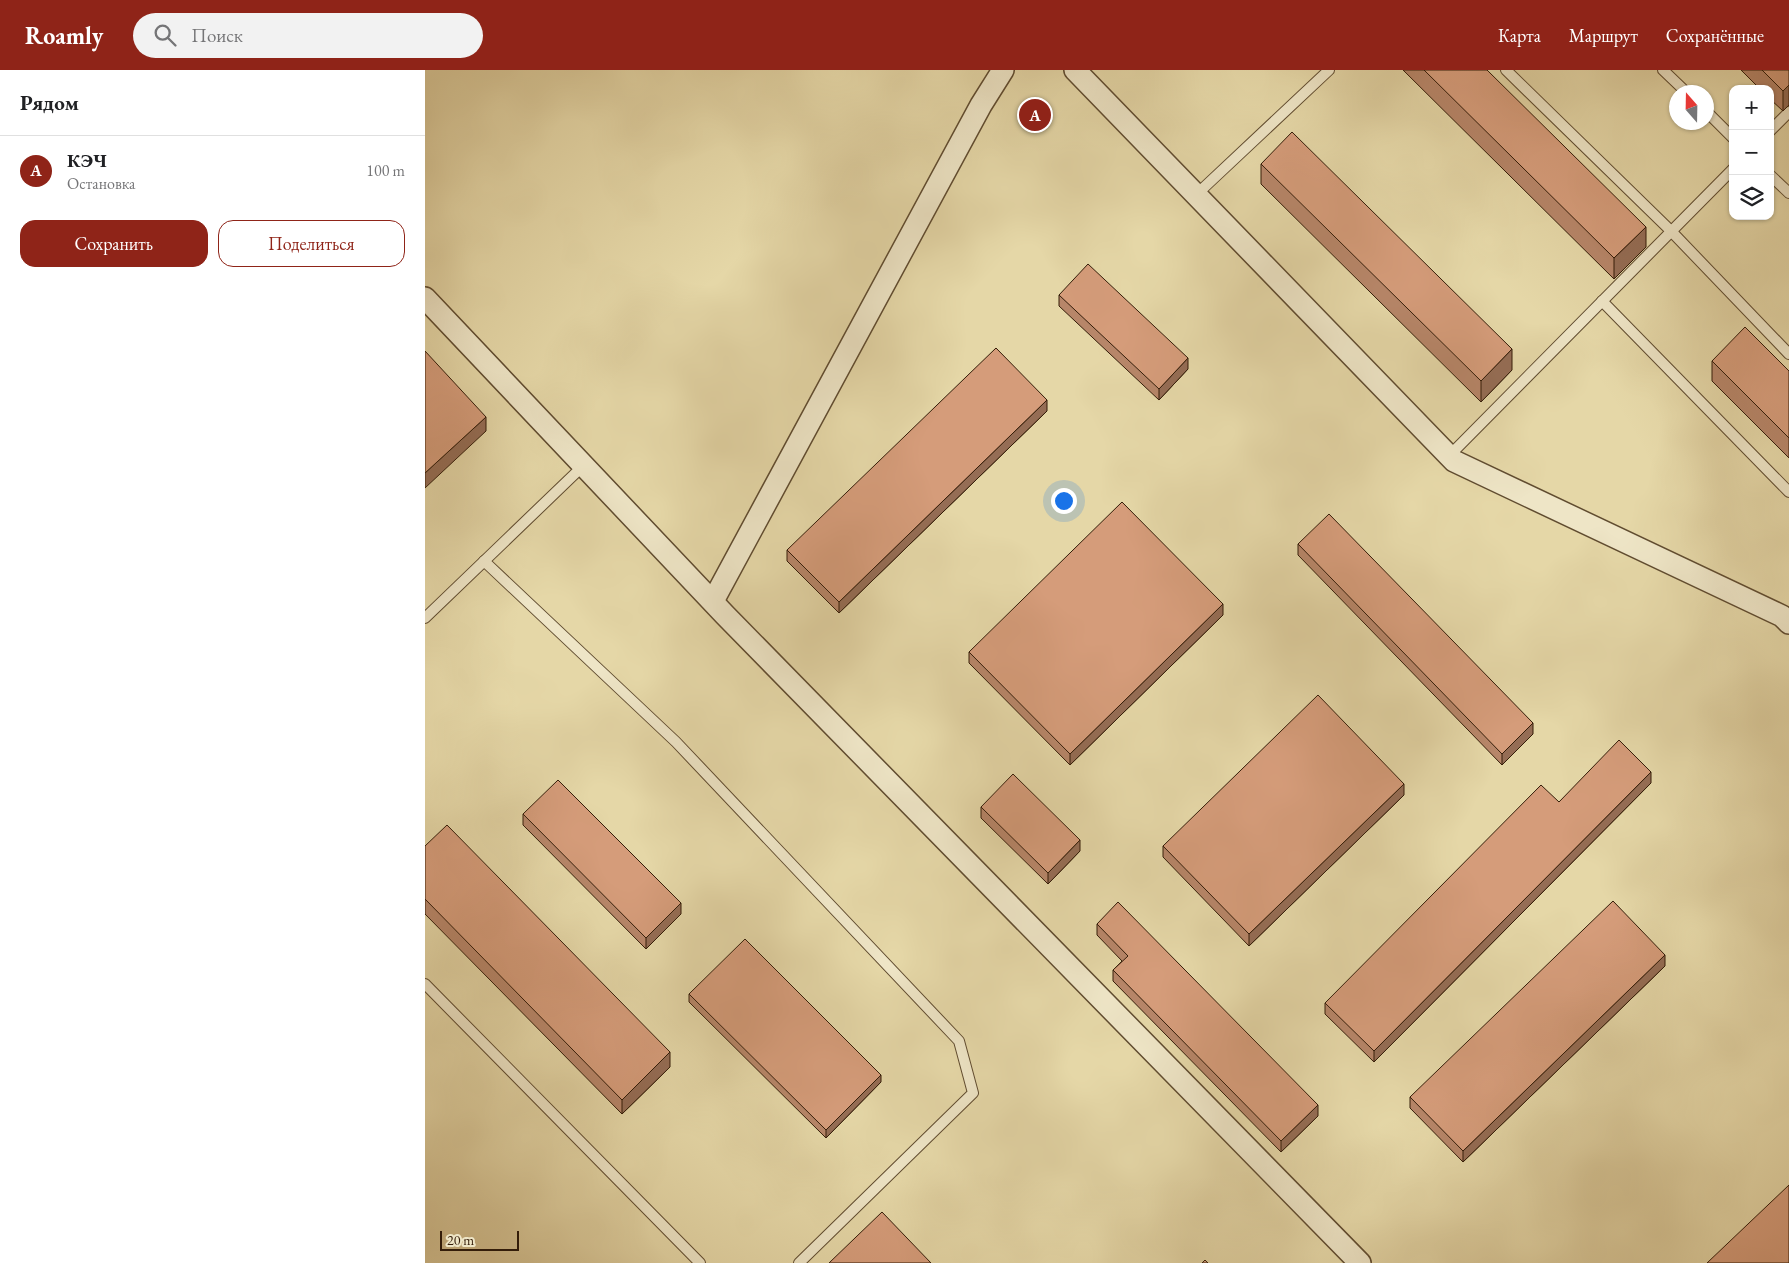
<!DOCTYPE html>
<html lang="ru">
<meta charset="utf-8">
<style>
:root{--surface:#fff;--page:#f2f2f2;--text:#202124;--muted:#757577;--line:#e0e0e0;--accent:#8f2418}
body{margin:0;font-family:"EB Garamond",serif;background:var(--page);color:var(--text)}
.controls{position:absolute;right:15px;top:15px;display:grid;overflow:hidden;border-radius:10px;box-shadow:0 1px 4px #0004}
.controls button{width:45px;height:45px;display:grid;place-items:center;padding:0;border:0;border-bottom:1px solid var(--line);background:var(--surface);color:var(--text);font:25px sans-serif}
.compass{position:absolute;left:1244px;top:15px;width:45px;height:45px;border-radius:50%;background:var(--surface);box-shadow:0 1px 4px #0004;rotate:340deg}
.scale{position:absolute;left:15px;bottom:12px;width:79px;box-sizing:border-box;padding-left:5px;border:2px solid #341d09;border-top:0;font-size:14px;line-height:18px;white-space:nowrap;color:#341d09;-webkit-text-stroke:4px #eee5c6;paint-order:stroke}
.you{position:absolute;left:638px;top:430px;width:18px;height:18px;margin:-12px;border:4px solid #fff;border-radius:50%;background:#1a73e8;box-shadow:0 0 0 8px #1a73e833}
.badge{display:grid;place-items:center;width:32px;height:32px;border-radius:50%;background:var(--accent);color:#fff;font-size:16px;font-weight:700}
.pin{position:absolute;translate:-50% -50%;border:2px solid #fff;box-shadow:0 1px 5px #0006}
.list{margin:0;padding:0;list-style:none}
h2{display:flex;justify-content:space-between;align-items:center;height:65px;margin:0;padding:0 20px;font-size:21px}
h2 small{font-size:16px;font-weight:400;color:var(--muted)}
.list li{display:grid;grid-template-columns:32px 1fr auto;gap:15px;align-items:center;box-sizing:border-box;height:70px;padding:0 20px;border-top:1px solid var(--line)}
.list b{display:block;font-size:19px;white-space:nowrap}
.list p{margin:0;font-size:16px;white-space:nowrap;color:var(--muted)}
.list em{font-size:16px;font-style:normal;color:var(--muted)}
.actions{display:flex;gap:10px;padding:15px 20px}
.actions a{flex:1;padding:11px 0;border:1px solid var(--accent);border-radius:15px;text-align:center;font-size:18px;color:var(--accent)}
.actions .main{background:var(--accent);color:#fff}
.icon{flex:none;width:28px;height:28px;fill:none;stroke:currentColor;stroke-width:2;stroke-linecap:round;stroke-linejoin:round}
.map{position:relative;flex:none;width:1364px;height:1193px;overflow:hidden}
header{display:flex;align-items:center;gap:30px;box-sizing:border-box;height:70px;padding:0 25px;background:var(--accent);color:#fff}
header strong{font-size:24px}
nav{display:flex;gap:28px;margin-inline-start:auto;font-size:18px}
.search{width:350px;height:45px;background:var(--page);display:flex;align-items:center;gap:12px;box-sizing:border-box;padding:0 18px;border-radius:28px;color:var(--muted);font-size:19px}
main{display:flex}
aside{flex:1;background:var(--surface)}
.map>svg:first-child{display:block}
</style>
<header>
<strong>Roamly</strong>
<div class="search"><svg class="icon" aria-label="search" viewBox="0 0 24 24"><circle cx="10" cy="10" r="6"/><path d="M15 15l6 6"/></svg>Поиск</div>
<nav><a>Карта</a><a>Маршрут</a><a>Сохранённые</a></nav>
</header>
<main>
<aside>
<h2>Рядом<small></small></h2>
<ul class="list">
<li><span class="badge">A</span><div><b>КЭЧ</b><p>Остановка</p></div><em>100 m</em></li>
</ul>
<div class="actions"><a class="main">Сохранить</a><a>Поделиться</a></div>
</aside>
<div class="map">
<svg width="1364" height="1193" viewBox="0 0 1364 1193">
<rect width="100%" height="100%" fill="#e5d7a7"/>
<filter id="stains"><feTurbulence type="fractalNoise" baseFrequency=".004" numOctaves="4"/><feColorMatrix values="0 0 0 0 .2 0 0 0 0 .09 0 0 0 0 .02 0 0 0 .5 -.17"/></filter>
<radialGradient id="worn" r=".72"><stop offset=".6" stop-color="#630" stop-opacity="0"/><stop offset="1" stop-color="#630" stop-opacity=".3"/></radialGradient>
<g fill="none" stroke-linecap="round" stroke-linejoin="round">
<!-- lane casing -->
<g stroke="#604c30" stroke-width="12">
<g id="lane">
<polyline points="1081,0 1246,161 1364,284"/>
<polyline points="1238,0 1261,22"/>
<polyline points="1282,42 1308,68"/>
<polyline points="1345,61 1364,42"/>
<polyline points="1345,105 1364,123"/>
<polyline points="772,124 904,0"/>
<polyline points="1177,231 1364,422"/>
<polyline points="1024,386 1308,99"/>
<polyline points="59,491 251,672 534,971 548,1023 374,1193"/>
<polyline points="0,548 159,395"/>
<polyline points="0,914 275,1193"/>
</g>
</g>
<!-- street casing -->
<g stroke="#604c30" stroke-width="24">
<g id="street">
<polyline points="650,0 1029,391 1357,546 1364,553"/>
<polyline points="0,228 300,545 935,1193"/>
<polyline points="288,531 556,35 578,0"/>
</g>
</g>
<!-- lane -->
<use href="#lane" stroke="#eee5c6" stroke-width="10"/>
<!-- street -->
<use href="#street" stroke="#eee5c6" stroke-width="21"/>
</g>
<!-- wall -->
<g fill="#b78669" stroke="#341d09">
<polygon points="978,0 1062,0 1221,177 1189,209"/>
<polygon points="1316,0 1364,0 1364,35 1358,41 1345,29 1345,19 1335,19"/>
<polygon points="836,94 1087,300 1056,332 836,114"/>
<polygon points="634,225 763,299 734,330 634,236"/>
<polygon points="1287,291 1364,301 1364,388 1287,311"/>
<polygon points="622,341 414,543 362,491 362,480"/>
<polygon points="873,474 1108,664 1077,695 873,485"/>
<polygon points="798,545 645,695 544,593 544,582"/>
<polygon points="1226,713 949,992 900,944 900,933 1134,732"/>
<polygon points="979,725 824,876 738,787 738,776"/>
<polygon points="556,737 655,781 623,814 556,748"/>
<polygon points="98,744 256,844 221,879 98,755"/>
<polygon points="0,776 245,997 197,1044 0,844"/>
<polygon points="672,854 893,1046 856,1082 688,911 688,900 697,891 672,865"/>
<polygon points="1240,896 1038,1092 985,1038 985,1027"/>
<polygon points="264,924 456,1012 401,1068 264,932"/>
</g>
<!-- shaded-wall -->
<g fill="#956d55" stroke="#341d09">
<polygon points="1364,15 1364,35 1358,41 1358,21"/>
<polygon points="1221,157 1221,177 1189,209 1189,188"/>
<polygon points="1087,279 1087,300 1056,332 1056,311"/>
<polygon points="763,288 763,299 734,330 734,319"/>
<polygon points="622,330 622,341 414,543 414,532"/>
<polygon points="61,347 61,361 0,418 0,403"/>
<polygon points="798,534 798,545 645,695 645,684"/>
<polygon points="1108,653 1108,664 1077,695 1077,684"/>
<polygon points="1226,702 1226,713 949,992 949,981"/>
<polygon points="979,714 979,725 824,876 824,864"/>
<polygon points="655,770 655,781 623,814 623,803"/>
<polygon points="256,833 256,844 221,879 221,868"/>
<polygon points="1240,885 1240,896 1038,1092 1038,1081"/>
<polygon points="245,982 245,997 197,1044 197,1030"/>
<polygon points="456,1005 456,1012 401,1068 401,1060"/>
<polygon points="893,1035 893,1046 856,1082 856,1071"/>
</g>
<!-- building -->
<g fill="#d59c7a" stroke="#341d09">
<polygon points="999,0 1062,0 1221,157 1189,188"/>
<polygon points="1337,0 1364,0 1364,15 1358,21"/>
<polygon points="867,62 1087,279 1056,311 836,94"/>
<polygon points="663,194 763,288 734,319 634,225"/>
<polygon points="1320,257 1364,301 1364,368 1287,291"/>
<polygon points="571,278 622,330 414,532 362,480"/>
<polygon points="0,281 61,347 0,403"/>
<polygon points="697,432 798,534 645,684 544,582"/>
<polygon points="904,444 1108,653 1077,684 873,474"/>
<polygon points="893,625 979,714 824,864 738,776"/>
<polygon points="1194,670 1226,702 949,981 900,933 1116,715 1134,732"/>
<polygon points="588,704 655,770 623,803 556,737"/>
<polygon points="133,710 256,833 221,868 98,744"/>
<polygon points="22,755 245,982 197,1030 0,829 0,776"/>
<polygon points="1188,831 1240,885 1038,1081 985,1027"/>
<polygon points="693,832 893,1035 856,1071 688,900 703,886 672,854"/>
<polygon points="320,869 456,1005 401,1060 264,924"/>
<polygon points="1364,1115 1364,1193 1282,1193"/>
<polygon points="457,1142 506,1193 404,1193"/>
<polygon points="780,1190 783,1193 777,1193"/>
</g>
<rect width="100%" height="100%" filter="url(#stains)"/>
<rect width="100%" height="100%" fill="url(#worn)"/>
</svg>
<div class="controls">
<button>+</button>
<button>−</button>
<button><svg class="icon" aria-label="layers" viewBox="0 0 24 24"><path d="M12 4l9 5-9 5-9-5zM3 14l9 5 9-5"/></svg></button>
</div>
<svg class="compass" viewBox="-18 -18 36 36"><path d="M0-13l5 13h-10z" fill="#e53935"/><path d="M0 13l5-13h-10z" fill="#757577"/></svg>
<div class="scale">20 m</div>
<div class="you"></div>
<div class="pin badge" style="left:610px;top:45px">A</div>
</div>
</main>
